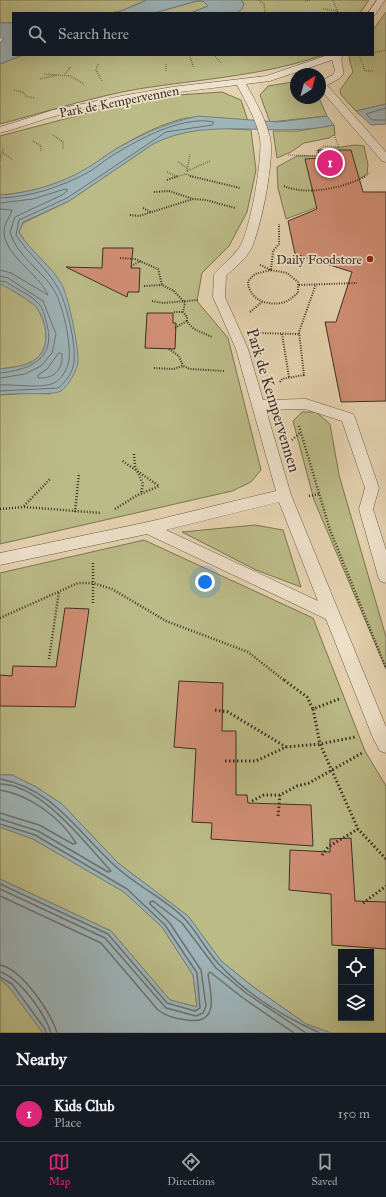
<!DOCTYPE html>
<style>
:root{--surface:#171b24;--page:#20242c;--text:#f1f3f6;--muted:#9ea1a6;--line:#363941;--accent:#db2777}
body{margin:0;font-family:"IM FELL Great Primer",serif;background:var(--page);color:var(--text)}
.controls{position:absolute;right:12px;bottom:12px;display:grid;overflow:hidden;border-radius:0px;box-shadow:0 4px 16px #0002}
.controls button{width:36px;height:36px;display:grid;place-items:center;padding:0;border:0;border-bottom:1px solid var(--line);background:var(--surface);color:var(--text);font:20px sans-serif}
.compass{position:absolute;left:290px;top:68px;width:36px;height:36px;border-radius:50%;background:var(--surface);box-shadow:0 4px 16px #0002;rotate:36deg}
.you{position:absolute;left:205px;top:582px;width:14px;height:14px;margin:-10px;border:3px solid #fff;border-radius:50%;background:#1a73e8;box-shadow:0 0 0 6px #1a73e833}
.badge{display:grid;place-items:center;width:26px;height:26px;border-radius:50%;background:var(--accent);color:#fff;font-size:13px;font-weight:700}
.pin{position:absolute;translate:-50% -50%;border:2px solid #fff;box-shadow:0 1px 4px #0006}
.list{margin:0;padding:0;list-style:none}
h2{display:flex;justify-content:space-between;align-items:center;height:52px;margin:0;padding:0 16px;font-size:17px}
h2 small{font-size:13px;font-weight:400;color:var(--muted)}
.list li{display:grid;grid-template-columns:26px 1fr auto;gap:12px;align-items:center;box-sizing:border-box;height:56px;padding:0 16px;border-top:1px solid var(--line)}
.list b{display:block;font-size:15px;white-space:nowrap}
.list p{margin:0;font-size:13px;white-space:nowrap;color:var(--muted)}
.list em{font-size:13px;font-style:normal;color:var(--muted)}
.icon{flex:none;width:22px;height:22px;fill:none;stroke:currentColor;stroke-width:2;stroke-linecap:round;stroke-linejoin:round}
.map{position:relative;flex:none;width:386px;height:1033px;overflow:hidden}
.search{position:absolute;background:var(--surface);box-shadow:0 4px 16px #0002;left:12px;right:12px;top:12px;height:44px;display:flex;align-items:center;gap:10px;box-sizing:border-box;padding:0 14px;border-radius:0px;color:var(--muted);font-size:15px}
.sheet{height:108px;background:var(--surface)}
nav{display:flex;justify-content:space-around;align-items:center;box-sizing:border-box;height:56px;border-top:1px solid var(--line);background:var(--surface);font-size:11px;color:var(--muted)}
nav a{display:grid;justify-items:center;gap:2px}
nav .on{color:var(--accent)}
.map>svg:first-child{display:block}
</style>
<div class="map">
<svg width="386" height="1033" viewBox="0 0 386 1033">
<rect width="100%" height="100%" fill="#e6d3b1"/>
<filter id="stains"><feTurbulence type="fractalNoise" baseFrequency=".005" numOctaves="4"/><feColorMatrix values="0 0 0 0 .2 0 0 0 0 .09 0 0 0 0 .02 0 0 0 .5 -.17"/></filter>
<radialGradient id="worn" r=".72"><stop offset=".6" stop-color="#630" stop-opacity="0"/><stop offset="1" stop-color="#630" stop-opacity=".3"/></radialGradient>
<!-- green -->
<g fill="#bbbb87" stroke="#7b7556" fill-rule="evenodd">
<polygon points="0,0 147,0 121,11 110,13 13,13 13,23 0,23"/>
<polygon points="241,0 369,0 360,13 236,13 242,8 244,4"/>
<polygon points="197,1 203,1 208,6 191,13 154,13"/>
<polygon points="386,12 386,104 356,111 341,95 340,90 353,72 349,58 350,55 373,55 373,30"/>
<path d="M23,55H323C263,76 201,79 138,89C92,97 46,112 0,124V64Z"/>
<polygon points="293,82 296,83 296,98 319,98 327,116 270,122 260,95 268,86"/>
<path d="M222,92L241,100L248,121C224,120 202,113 178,120C154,127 128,141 107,155C100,159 94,165 87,169C60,184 31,193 0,195V136L133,101L163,96Z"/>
<polygon points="334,125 335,134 329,138 304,143 291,152 277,158 273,131 298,131"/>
<path d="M218,128L251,130L256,170L247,212L229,246L202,273L197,301L228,338L261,470L251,482L232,491L0,544V395L31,393L50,394V269L27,245L19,232L23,223L69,201L153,144C174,133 194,130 218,128Z"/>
<polygon points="355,145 364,146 368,165 367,174 359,179 344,197 286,219 278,188 277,167 297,156 329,156 328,149"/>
<path d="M0,284C7,286 33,302 37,308C47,323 51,347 36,359C25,367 12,367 0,369Z"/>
<polygon points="302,412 316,412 330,424 339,475 386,637 386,669 314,500 293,421"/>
<polygon points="255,525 283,530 301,587 256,570 182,532"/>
<path d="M144,540L313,618L365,751L386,786V1033H331L306,1024L252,986L221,961L188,916L118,863L62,804L36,787L12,775H0V573ZM341,952H371V1018H341Z"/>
<polygon points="0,827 33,839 124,892 162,927 193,975 197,1007 170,1000 111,931 0,879"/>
<polygon points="0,979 9,987 43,1033 0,1033"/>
</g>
<!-- water -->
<g fill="#9db4b9" stroke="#767f7e">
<polygon points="147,0 241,0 244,4 242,9 236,13 191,13 208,6 203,1 197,1 154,13 110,13 121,11"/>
<polygon points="0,23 13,23 13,55 23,55 0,64 0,43 4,39 0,37"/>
<polygon points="386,104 386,124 371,125 356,111"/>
<path d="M198,116L278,122L327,116L334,125C274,139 209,115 153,144L69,201L23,222L19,232C31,253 53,266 63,287C69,301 79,348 78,362C77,371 68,386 61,391C52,396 14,392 0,395V369C12,367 25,367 36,359C51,347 47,323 37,308C33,302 7,287 0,284V195C30,193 61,184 87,168C94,164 101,159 108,154C135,137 165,123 198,116Z"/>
<polygon points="0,775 12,775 36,787 62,804 118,863 188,916 221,961 252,986 306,1024 331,1033 43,1033 9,987 0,979 0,879 111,931 170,1000 197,1007 193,975 162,927 124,892 33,839 0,827"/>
</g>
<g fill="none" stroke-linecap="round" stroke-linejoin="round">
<!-- shore-far1 -->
<g stroke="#6c7270" stroke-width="1">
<polyline points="386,108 366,114 372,120 386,120"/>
<path d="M0,198C31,197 60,187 87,173C95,169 102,162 110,157C137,140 182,115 214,122L212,125L166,132L67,198L19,220L16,235C28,254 47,268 58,288C67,304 76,344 74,362C73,372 66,382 58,388L0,391"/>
<path d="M0,203L33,199L65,189L68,190L62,195L15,217L10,232C17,257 41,269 54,290C63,305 71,343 69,360C68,368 62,379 54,383C42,389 15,384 0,385"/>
<path d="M0,209L12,210C10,217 4,224 4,231C3,254 39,274 48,295L11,273L0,270"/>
<polyline points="0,276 8,278 43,301 56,334 52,353 41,366 25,374 0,378"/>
<path d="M0,281L6,282C17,289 31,295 39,304C44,310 45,318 47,325C56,359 29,370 0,373"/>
<path d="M59,353L62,354C63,370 54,379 38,378V375L47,369Z"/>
</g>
<!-- shore -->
<g stroke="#6c7270" stroke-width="1.5">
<path d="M0,779C52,788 77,831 113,864C135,885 162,897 183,917C197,931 205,949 218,963C245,993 284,1017 320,1033"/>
<path d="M0,784C41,784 85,843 111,871L108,872L38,831L0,819"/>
<path d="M0,790C30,795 61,818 76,843L73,844L39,825L0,813"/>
<polyline points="0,824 35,835 127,889 165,925 197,973 200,1008 195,1011 167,1003 108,934 0,884"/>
<polyline points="0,889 105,938 166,1008 196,1016 203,1013 206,1006 201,970 169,922 150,904 150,902 153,901 182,923 216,968 246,993 306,1033"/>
<path d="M0,896L101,943L158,1010C166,1016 177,1019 187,1020C220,1025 211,995 208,974L210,972L243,998L294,1033"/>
<path d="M0,965C22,969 51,1013 57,1033"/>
<path d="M0,972C20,978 45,1014 51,1033"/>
<polyline points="0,977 12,984 45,1029 46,1033"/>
</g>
</g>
<!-- building -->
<g fill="#d18e74" stroke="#3b2f26">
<polygon points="318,150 351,150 363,192 386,192 386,401 341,402 325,322 336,322 352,272 295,254 288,221 317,209 305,159 320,158"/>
<polygon points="103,248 133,248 131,268 140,268 139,292 128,292 127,297 66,267 102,268"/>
<polygon points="147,313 173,313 173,323 176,323 175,349 145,348"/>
<polygon points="65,608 89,609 75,707 0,706 0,675 12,676 13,666 56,667"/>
<polygon points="179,681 223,683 222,731 236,731 236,795 247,795 248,803 311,805 313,846 211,839 212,823 192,822 196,749 174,747"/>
<polygon points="351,838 355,901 386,902 386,949 332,945 331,894 289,890 290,850 330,852 330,839"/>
</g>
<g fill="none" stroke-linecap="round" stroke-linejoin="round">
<!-- service casing -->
<g stroke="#665849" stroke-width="1">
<g id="service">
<polygon points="377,0 385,0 375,15 368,13"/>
<path d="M328,55H342C339,74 354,72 327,85L386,152V162L382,161L320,89V81L333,75L335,70L332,60L270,81L246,84C256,102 265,118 270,137C275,159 261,228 251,249C246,259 234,268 226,276L225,297L248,349L263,400L306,399L353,414L355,418L379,488L373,509L386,550V583L380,581L378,576L359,509L365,488L342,421L305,409L266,410L291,495L386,727V753L380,751L373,738L326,619L147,534L0,565V553L148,522L276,491L236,349L213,297L214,275C221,265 232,258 239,248C250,233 263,157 260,138C256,119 246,102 237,85C178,92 117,99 59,115C39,120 20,128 0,133V127L53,110L121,96L172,87L266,76ZM279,502L318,601L166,530Z"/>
</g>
</g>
<!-- path-far3 -->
<g stroke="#3b2f26" stroke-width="1.5" stroke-dasharray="0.5 1.5" stroke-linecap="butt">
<polyline points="259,0 264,4 265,13"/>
<polyline points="333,0 338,13"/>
<polyline points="305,1 311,0"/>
<polyline points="323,9 338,11"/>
<polyline points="373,53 386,50"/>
<polyline points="189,55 194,68"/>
<polyline points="214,55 222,64"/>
<polyline points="360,57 365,71 374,71"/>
<polyline points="98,64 96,70 102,81"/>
<polyline points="166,64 166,71"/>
<polyline points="44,74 70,76 84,84"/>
<polyline points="65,74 71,66"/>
<polyline points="40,79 57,75"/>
<polyline points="14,90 23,92 26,96 34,98"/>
<polyline points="53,135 63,142 63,149"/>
<polyline points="33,141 41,146 41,152"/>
<polyline points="3,153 12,159"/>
<polyline points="288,155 317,156 317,151 323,146 339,147 334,134"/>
<polyline points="0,161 3,148"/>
<polyline points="178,162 187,168"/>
<polyline points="187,171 210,161"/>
<polyline points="187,171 190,154"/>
<polyline points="167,172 176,176"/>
<polyline points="175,177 186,174 193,177"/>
<polyline points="364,177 370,173"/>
</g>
<!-- path-far2 -->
<g stroke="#3b2f26" stroke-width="2" stroke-dasharray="1 1.5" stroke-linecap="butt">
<polyline points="190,176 240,188"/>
<polyline points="167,180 178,176"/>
<path d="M284,186C307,196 344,188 366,176"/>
<polyline points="154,192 169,191 193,199"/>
<polyline points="143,208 151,212"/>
<polyline points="130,215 139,216 193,199 206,200 235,208"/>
<polyline points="120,258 135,259 158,269 162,285 174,291 185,303 183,312 187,317 187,322 194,329 212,337"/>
<polyline points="260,265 271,270 273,251 279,244 279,224"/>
<polyline points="131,266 141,261"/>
<path d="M271,270L287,273L298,282V293C294,296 290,300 285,302C269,307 248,300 248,281L255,274Z"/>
<polyline points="299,285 357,283"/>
<polyline points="144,286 162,285"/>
<polyline points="152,301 163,303 198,300"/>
<polyline points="174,312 183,312"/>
<polyline points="250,312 262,302"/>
<polyline points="175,328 187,321"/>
<polyline points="260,333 299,334"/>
<polyline points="282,334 289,377"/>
<polyline points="169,349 179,356 183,366"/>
<polyline points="154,368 173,369 183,366 190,369 224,371"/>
<polyline points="280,382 282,379 304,375 299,332 316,284"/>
</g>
<!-- path-far1 -->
<g stroke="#3b2f26" stroke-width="2.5" stroke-dasharray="1 2" stroke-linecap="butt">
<polyline points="299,426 330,530 386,668"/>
<polyline points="292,440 301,432"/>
<polyline points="134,454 135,466 143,484 141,494"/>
<polyline points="309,496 319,494"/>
<polyline points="24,506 50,479"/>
<polyline points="0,509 25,507 101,513"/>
<polyline points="115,509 136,496 159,486 121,460"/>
<polyline points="75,512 79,473"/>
<polyline points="93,563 93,604"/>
<polyline points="0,618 78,583 93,583 112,589 166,621 248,652 285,681"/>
<polyline points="49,659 59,591"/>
</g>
<!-- path -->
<g stroke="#3b2f26" stroke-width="3" stroke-dasharray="1.5 2.5" stroke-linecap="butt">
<polyline points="284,680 307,697 313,709"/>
<polyline points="339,699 313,709 320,744 358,829 386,859"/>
<polyline points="215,710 228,712 286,747"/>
<polyline points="225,761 256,761 286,747 320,744 355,737"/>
<polyline points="252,801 264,795 280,795 297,786 309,783 362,753"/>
<polyline points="278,816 280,795"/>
<polyline points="322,855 328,847 358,829"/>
<polyline points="363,903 386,886"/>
</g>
<!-- service -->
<use href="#service" fill="#efe2cc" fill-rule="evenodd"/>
</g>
<!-- markers -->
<circle fill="#8f2418" stroke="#efe2cc" stroke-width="1.5" cx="370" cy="259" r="4"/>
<g text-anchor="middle" stroke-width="3.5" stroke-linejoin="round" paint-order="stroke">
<!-- far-street labels -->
<g font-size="13" fill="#3b2f26" stroke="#efe2cc">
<text transform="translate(119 101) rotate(-11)" y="5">Park de Kempervennen</text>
</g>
<!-- far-poi labels -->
<g font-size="13" fill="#3b2f26" stroke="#efe2cc" text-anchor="end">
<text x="362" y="264">Daily Foodstore</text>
</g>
<!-- street labels -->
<g font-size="16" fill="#3b2f26" stroke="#efe2cc">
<text transform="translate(274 400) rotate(73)" y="6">Park de Kempervennen</text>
</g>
</g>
<rect width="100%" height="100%" filter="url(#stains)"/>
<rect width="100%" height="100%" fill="url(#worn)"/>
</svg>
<div class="controls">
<button><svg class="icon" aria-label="locate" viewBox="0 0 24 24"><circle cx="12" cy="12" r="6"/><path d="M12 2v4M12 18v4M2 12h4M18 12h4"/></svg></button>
<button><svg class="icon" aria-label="layers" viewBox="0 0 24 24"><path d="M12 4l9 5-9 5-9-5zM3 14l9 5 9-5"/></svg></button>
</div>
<svg class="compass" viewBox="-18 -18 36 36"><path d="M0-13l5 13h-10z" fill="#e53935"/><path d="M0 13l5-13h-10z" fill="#9ea1a6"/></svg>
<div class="you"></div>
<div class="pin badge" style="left:330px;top:163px">1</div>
<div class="search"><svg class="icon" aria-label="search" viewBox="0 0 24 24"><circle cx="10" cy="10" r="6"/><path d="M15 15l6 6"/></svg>Search here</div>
</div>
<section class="sheet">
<h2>Nearby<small></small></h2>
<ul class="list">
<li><span class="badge">1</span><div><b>Kids Club</b><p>Place</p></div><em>150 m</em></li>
</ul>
</section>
<nav>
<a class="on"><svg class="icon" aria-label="map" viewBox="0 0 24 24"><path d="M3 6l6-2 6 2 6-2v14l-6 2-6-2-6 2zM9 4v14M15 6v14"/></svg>Map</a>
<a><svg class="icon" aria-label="directions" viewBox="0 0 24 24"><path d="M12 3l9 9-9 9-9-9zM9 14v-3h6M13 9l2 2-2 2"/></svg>Directions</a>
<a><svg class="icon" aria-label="saved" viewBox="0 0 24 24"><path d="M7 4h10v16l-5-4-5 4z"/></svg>Saved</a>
</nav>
